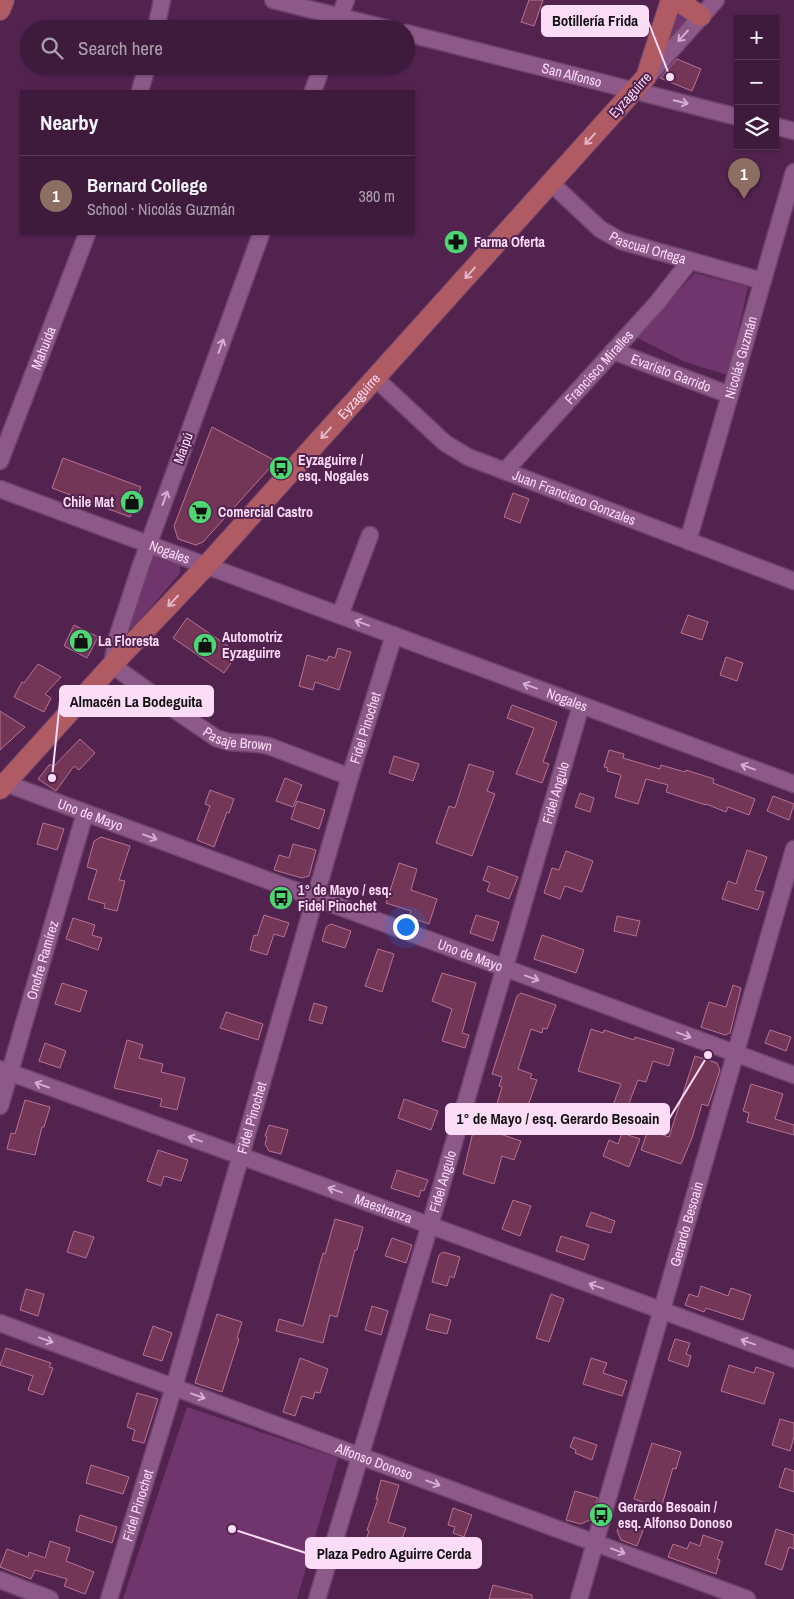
<!DOCTYPE html>
<meta charset="utf-8">
<style>
:root{--surface:#3e1a3c;--page:#492747;--text:#f1f3f6;--muted:#ada1af;--line:#573856;--accent:#95b2f1}
body{margin:0;font-family:"Archivo Narrow",sans-serif;background:var(--page);color:var(--text)}
.controls{position:absolute;right:15px;top:15px;display:grid;overflow:hidden;border-radius:0px;box-shadow:0 1px 4px #0004}
.controls button{width:45px;height:45px;display:grid;place-items:center;padding:0;border:0;border-bottom:1px solid var(--line);background:var(--surface);color:var(--text);font:25px sans-serif}
.you{position:absolute;left:405px;top:926px;width:18px;height:18px;margin:-12px;border:4px solid #fff;border-radius:50%;background:#1a73e8;box-shadow:0 0 0 8px #1a73e833}
.badge{display:grid;place-items:center;width:32px;height:32px;border-radius:50%;background:var(--accent);color:#fff;font-size:16px;font-weight:700}
.pin{position:absolute;translate:-50% -41px;filter:drop-shadow(0 1px 2px #0008)}
.pin::after{content:'';position:absolute;top:26px;width:18px;height:15px;background:inherit;clip-path:polygon(0 0,100% 0,50% 100%)}
.list{margin:0;padding:0;list-style:none}
h2{display:flex;justify-content:space-between;align-items:center;height:65px;margin:0;padding:0 20px;font-size:21px}
h2 small{font-size:16px;font-weight:400;color:var(--muted)}
.list li{display:grid;grid-template-columns:32px 1fr auto;gap:15px;align-items:center;box-sizing:border-box;height:80px;padding:0 20px;border-top:1px solid var(--line)}
.list b{display:block;font-size:19px;white-space:nowrap}
.list p{margin:0;font-size:16px;white-space:nowrap;color:var(--muted)}
.list em{font-size:16px;font-style:normal;color:var(--muted)}
.icon{flex:none;width:28px;height:28px;fill:none;stroke:currentColor;stroke-width:2;stroke-linecap:round;stroke-linejoin:round}
.map{position:relative;flex:none;width:794px;height:1599px;overflow:hidden}
.search{position:absolute;background:var(--surface);box-shadow:0 1px 4px #0004;left:20px;top:20px;width:395px;height:55px;display:flex;align-items:center;gap:12px;box-sizing:border-box;padding:0 18px;border-radius:28px;color:var(--muted);font-size:19px}
.panel{position:absolute;background:var(--surface);box-shadow:0 1px 4px #0004;left:20px;top:90px;width:395px;height:145px;border-radius:0px}
.map>svg:first-child{display:block}
</style>
<div class="map">
<svg width="794" height="1599" viewBox="0 0 794 1599">
<rect width="100%" height="100%" fill="#532350"/>
<!-- green -->
<g fill="#6f356c">
<polygon points="675,6 695,18 660,56"/>
<polygon points="695,273 748,287 728,375 685,362 636,337"/>
<polygon points="155,555 180,564 180,573 134,627 130,628 129,627 152,557"/>
<polygon points="187,1407 338,1458 297,1599 123,1599"/>
</g>
<!-- building -->
<g fill="#743656" stroke="#b77394">
<polygon points="529,0 543,0 534,26 521,22"/>
<polygon points="677,59 701,69 692,91 660,78"/>
<polygon points="212,427 276,461 203,542 196,545 178,539 174,526"/>
<polygon points="63,458 141,487 130,517 52,488"/>
<polygon points="513,493 529,499 520,523 504,517"/>
<polygon points="688,615 708,622 702,640 681,633"/>
<polygon points="187,618 238,653 224,673 173,638"/>
<polygon points="74,625 98,637 87,658 64,646"/>
<polygon points="338,648 351,652 339,690 315,682 313,690 299,686 307,655 327,661 329,656 335,658"/>
<polygon points="726,657 743,663 737,681 720,675"/>
<polygon points="38,664 61,677 45,694 51,698 44,712 14,697 22,682 24,683"/>
<polygon points="512,705 557,722 543,762 549,764 542,783 516,774 534,728 507,718"/>
<polygon points="0,711 25,727 0,750"/>
<polygon points="80,739 95,753 79,770 74,766 56,791 38,779 50,764 53,767"/>
<polygon points="609,750 624,754 623,758 660,769 661,765 685,772 686,770 714,779 713,783 755,799 749,815 728,807 726,812 706,804 706,805 666,792 668,785 646,779 638,804 615,797 621,775 607,771 608,768 604,767"/>
<polygon points="394,756 419,764 413,781 389,773"/>
<polygon points="469,764 494,772 487,791 495,794 472,856 436,843 449,806 455,808"/>
<polygon points="285,778 302,785 293,807 276,801"/>
<polygon points="210,790 234,799 229,813 227,812 214,847 197,840 210,806 205,804"/>
<polygon points="580,793 594,798 590,812 575,807"/>
<polygon points="773,796 794,804 789,820 767,811"/>
<polygon points="297,801 325,810 319,829 291,819"/>
<polygon points="43,823 64,829 57,850 37,844"/>
<polygon points="101,837 130,846 119,880 125,881 117,911 104,908 105,904 88,899 97,870 87,867 94,841"/>
<polygon points="293,844 316,850 309,876 302,878 274,870 279,855 289,858"/>
<polygon points="747,850 767,857 755,890 764,892 758,910 722,899 728,881 736,884"/>
<polygon points="566,851 593,861 582,892 565,886 560,899 544,893 552,868 559,870"/>
<polygon points="399,863 417,869 411,890 437,899 429,924 409,917 411,911 386,903"/>
<polygon points="488,866 518,877 509,899 487,891 490,883 483,880"/>
<polygon points="264,915 289,923 284,937 274,934 267,955 250,950 254,935 257,936"/>
<polygon points="476,915 499,922 493,941 470,933"/>
<polygon points="617,916 640,921 636,936 614,931"/>
<polygon points="73,918 95,925 92,935 102,938 98,950 66,939"/>
<polygon points="331,924 351,931 345,948 322,941 326,927"/>
<polygon points="542,935 584,950 576,973 534,959"/>
<polygon points="378,949 394,954 382,992 365,986"/>
<polygon points="442,973 476,983 462,1033 469,1035 465,1048 442,1041 452,1009 432,1001"/>
<polygon points="62,983 87,991 80,1012 55,1004"/>
<polygon points="733,985 741,988 730,1033 725,1035 701,1027 709,1002 726,1007"/>
<polygon points="521,993 556,1005 547,1029 543,1028 542,1033 531,1029 518,1069 532,1074 530,1078 537,1080 529,1103 528,1103 525,1112 521,1111 520,1114 496,1107 502,1087 499,1086 502,1077 492,1074 517,996"/>
<polygon points="314,1003 327,1007 322,1024 309,1020"/>
<polygon points="226,1012 263,1024 258,1040 220,1028"/>
<polygon points="591,1029 603,1033 604,1030 634,1040 635,1037 674,1049 669,1066 653,1061 646,1082 638,1080 622,1121 609,1116 621,1084 578,1071"/>
<polygon points="770,1030 791,1037 786,1051 765,1043"/>
<polygon points="127,1040 143,1045 139,1058 163,1064 161,1072 185,1078 177,1110 160,1106 162,1099 114,1088"/>
<polygon points="45,1043 66,1051 60,1068 39,1061"/>
<polygon points="695,1056 717,1063 720,1070 708,1106 702,1104 692,1138 681,1164 641,1150 648,1130 669,1137"/>
<polygon points="751,1084 783,1094 775,1119 794,1125 794,1135 747,1122 749,1113 743,1111"/>
<polygon points="404,1099 438,1111 431,1130 398,1118"/>
<polygon points="25,1100 50,1107 44,1127 42,1127 35,1155 7,1149 11,1133 15,1134"/>
<polygon points="479,1115 500,1123 497,1133 521,1141 514,1160 502,1156 494,1184 463,1174 472,1136"/>
<polygon points="269,1125 288,1130 281,1154 269,1151 265,1144 267,1137 265,1136"/>
<polygon points="622,1133 640,1139 629,1167 603,1156 609,1140 618,1144"/>
<polygon points="158,1150 188,1160 181,1181 164,1176 161,1186 147,1181"/>
<polygon points="397,1170 428,1180 424,1191 421,1190 419,1197 391,1188"/>
<polygon points="513,1200 531,1206 520,1236 502,1229"/>
<polygon points="591,1212 615,1221 611,1233 586,1226"/>
<polygon points="335,1219 363,1227 357,1250 355,1250 337,1317 330,1315 323,1343 276,1331 279,1319 303,1326 323,1253 325,1254"/>
<polygon points="74,1231 94,1237 86,1258 67,1252"/>
<polygon points="561,1236 589,1245 584,1260 556,1251"/>
<polygon points="392,1238 412,1245 406,1263 385,1256"/>
<polygon points="443,1252 460,1257 454,1278 450,1276 447,1286 432,1282 439,1255"/>
<polygon points="701,1286 728,1296 731,1288 751,1295 743,1320 706,1308 704,1312 685,1305 689,1294 698,1297"/>
<polygon points="26,1289 44,1294 38,1316 20,1310"/>
<polygon points="551,1294 564,1299 549,1342 536,1338"/>
<polygon points="372,1306 388,1311 381,1335 365,1330"/>
<polygon points="217,1314 242,1322 237,1338 239,1339 222,1392 195,1383"/>
<polygon points="430,1314 451,1320 447,1334 426,1329"/>
<polygon points="153,1326 172,1333 162,1361 143,1355"/>
<polygon points="675,1339 690,1343 686,1354 691,1356 688,1367 668,1360"/>
<polygon points="6,1348 51,1363 49,1367 53,1368 43,1395 28,1390 33,1376 0,1365"/>
<polygon points="300,1358 328,1369 320,1393 315,1392 313,1399 302,1396 295,1416 283,1412"/>
<polygon points="591,1358 607,1363 603,1373 627,1381 622,1396 583,1384"/>
<polygon points="729,1365 754,1373 756,1367 774,1373 764,1404 721,1391"/>
<polygon points="137,1393 158,1399 144,1443 132,1440 135,1430 127,1427"/>
<polygon points="780,1419 794,1423 794,1437 790,1451 772,1445"/>
<polygon points="574,1437 597,1445 592,1460 575,1453 576,1450 570,1447"/>
<polygon points="652,1443 681,1452 676,1469 673,1468 661,1508 634,1499"/>
<polygon points="91,1465 129,1477 123,1494 86,1483"/>
<polygon points="785,1468 794,1471 794,1492 779,1487"/>
<polygon points="381,1480 399,1485 388,1522 406,1528 401,1541 395,1539 389,1558 363,1549 369,1531 367,1530 378,1499 376,1499"/>
<polygon points="575,1491 598,1498 592,1519 581,1524 566,1520"/>
<polygon points="453,1508 472,1515 464,1537 453,1533 455,1527 448,1525"/>
<polygon points="80,1515 117,1527 112,1543 76,1531"/>
<polygon points="622,1519 644,1528 637,1546 621,1540 617,1531"/>
<polygon points="776,1529 794,1535 794,1549 789,1547 782,1570 765,1564"/>
<polygon points="703,1535 723,1542 717,1559 720,1560 716,1574 668,1557 673,1544 687,1549 690,1542 700,1546"/>
<polygon points="50,1541 70,1548 66,1561 94,1572 85,1594 64,1586 67,1579 35,1570 31,1579 0,1567 7,1549 28,1557 29,1552 45,1558"/>
<polygon points="493,1585 532,1595 532,1599 489,1599"/>
</g>
<g fill="none" stroke-linecap="round" stroke-linejoin="round">
<!-- minor casing -->
<g stroke="#6e436b" stroke-width="19">
<g id="minor">
<polyline points="273,0 389,29"/>
<polyline points="156,29 162,0"/>
<polyline points="335,29 346,0"/>
<path id="s1" d="M406,33L738,117"/>
<polyline points="649,75 716,0"/>
<polyline points="140,91 147,66"/>
<polyline points="313,91 322,66"/>
<polyline points="775,126 794,131"/>
<path id="s2" d="M551,183L600,229L621,241L763,281"/>
<path id="s3" d="M261,234L141,565L117,638L112,665L166,704L216,738L229,742L259,744L269,746L350,777"/>
<path id="s4" d="M613,351L730,395"/>
<path id="s5" d="M375,378L445,443L468,457L794,581"/>
<path id="s6" d="M0,461L87,234"/>
<path id="s7" d="M505,471L657,303L690,261"/>
<path id="s8" d="M0,489L794,784"/>
<path id="s9" d="M688,541L794,172"/>
<polyline points="340,615 370,535"/>
<path id="s10" d="M5,783L794,1075"/>
<path id="s11" d="M0,1069L241,1156L794,1359"/>
<path id="s12" d="M0,1106L85,813"/>
<path id="s13" d="M0,1323L747,1599"/>
<polyline points="0,1580 50,1599"/>
<path id="s14" d="M109,1599L174,1387L350,777L394,635"/>
<path id="s15" d="M317,1599L430,1225L581,705"/>
<path id="s16" d="M579,1599L794,849"/>
</g>
</g>
<!-- major casing -->
<g stroke="#6e436b" stroke-width="22">
<g id="major">
<polyline points="676,0 701,16"/>
<polyline points="0,10 4,0"/>
<path id="s17" d="M0,789L112,665L206,566L646,77L671,0"/>
</g>
</g>
<!-- minor -->
<use href="#minor" stroke="#8d5989" stroke-width="16"/>
<!-- major -->
<use href="#major" stroke="#b05a64" stroke-width="20"/>
</g>
<!-- one-way arrows -->
<defs><path id="oneway-shaft" d="M-6 0H5M1.5-3L5.5 0L1.5 3" fill="none" stroke-width="1.6" stroke-linecap="round" stroke-linejoin="round" transform="scale(1.25)"/></defs>
<g stroke="#d4aed0">
<use href="#oneway-shaft" transform="translate(683 36) rotate(132)"/>
<use href="#oneway-shaft" transform="translate(681 102) rotate(14)"/>
<use href="#oneway-shaft" transform="translate(221 346) rotate(-70)"/>
<use href="#oneway-shaft" transform="translate(165 498) rotate(-70)"/>
<use href="#oneway-shaft" transform="translate(362 623) rotate(-160)"/>
<use href="#oneway-shaft" transform="translate(530 686) rotate(-160)"/>
<use href="#oneway-shaft" transform="translate(748 767) rotate(-160)"/>
<use href="#oneway-shaft" transform="translate(150 837) rotate(20)"/>
<use href="#oneway-shaft" transform="translate(532 978) rotate(20)"/>
<use href="#oneway-shaft" transform="translate(684 1035) rotate(20)"/>
<use href="#oneway-shaft" transform="translate(42 1085) rotate(-160)"/>
<use href="#oneway-shaft" transform="translate(195 1139) rotate(-160)"/>
<use href="#oneway-shaft" transform="translate(335 1190) rotate(-160)"/>
<use href="#oneway-shaft" transform="translate(596 1286) rotate(-160)"/>
<use href="#oneway-shaft" transform="translate(46 1340) rotate(20)"/>
<use href="#oneway-shaft" transform="translate(748 1342) rotate(-160)"/>
<use href="#oneway-shaft" transform="translate(198 1396) rotate(20)"/>
<use href="#oneway-shaft" transform="translate(433 1483) rotate(20)"/>
<use href="#oneway-shaft" transform="translate(618 1551) rotate(20)"/>
</g>
<g stroke="#e4b5ca">
<use href="#oneway-shaft" transform="translate(590 139) rotate(132)"/>
<use href="#oneway-shaft" transform="translate(470 273) rotate(132)"/>
<use href="#oneway-shaft" transform="translate(326 433) rotate(132)"/>
<use href="#oneway-shaft" transform="translate(173 601) rotate(133)"/>
</g>
<!-- icons -->
<defs>
<g id="pharmacy-disc" transform="scale(1.25)"><circle r="9.5" fill="#4ed675" stroke="#532350"/><path d="M-2-6h4v4h4v4h-4v4h-4v-4h-4v-4h4Z" fill="#111"/></g>
<g id="bus-disc" transform="scale(1.25)"><circle r="9.5" fill="#4ed675" stroke="#532350"/><path d="M-5-6H5V4H4V6H2V4H-2V6H-4V4H-5ZM-3.5-4V0h7V-4ZM-3.5 1.2v1.5H-2V1.2ZM2 1.2v1.5H3.5V1.2Z" fill="#111"/></g>
<g id="shop-disc" transform="scale(1.25)"><circle r="9.5" fill="#4ed675" stroke="#532350"/><path d="M-5-2.5h2.3a2.7 3.5 0 0 1 5.4 0H5L5.5 6h-11ZM-1.5-2.5h3a1.5 2.3 0 0 0-3 0Z" fill="#111"/></g>
<g id="supermarket-disc" transform="scale(1.25)"><circle r="9.5" fill="#4ed675" stroke="#532350"/><path d="M-6-5.5h2.5l.6 2H6L4.5 2H-2.5L-4.4-4H-6ZM-1.5 3.2a1.3 1.3 0 1 0 .1 0ZM3 3.2a1.3 1.3 0 1 0 .1 0Z" fill="#111"/></g>
</defs>
<g fill-rule="evenodd">
<use href="#pharmacy-disc" x="456" y="242"/>
<use href="#bus-disc" x="281" y="468"/>
<use href="#shop-disc" x="132" y="502"/>
<use href="#supermarket-disc" x="200" y="512"/>
<use href="#shop-disc" x="81" y="641"/>
<use href="#shop-disc" x="205" y="645"/>
<use href="#bus-disc" x="281" y="898"/>
<use href="#bus-disc" x="601" y="1515"/>
</g>
<g text-anchor="middle" stroke-width="4" stroke-linejoin="round" paint-order="stroke">
<!-- street labels -->
<g font-size="14" fill="#fadcf6" stroke="#532350">
<text dy="5" stroke="none"><textPath href="#s1" startOffset="171">San Alfonso</textPath></text>
<text transform="translate(630 95) rotate(-48)" y="5">Eyzaguirre</text>
<text dy="5" stroke="none"><textPath href="#s2" startOffset="119">Pascual Ortega</textPath></text>
<text dy="5" stroke="none"><textPath href="#s6" startOffset="121">Mahuida</textPath></text>
<text dy="5" stroke="none"><textPath href="#s9" startOffset="191">Nicolás Guzmán</textPath></text>
<text dy="5" stroke="none"><textPath href="#s7" startOffset="140">Francisco Miralles</textPath></text>
<text dy="5" stroke="none"><textPath href="#s4" startOffset="62">Evaristo Garrido</textPath></text>
<text dy="5" stroke="none"><textPath href="#s17" startOffset="532">Eyzaguirre</textPath></text>
<text transform="translate(183 448) rotate(-70)" y="5">Maipú</text>
<text dy="5" stroke="none"><textPath href="#s5" startOffset="236">Juan Francisco Gonzales</textPath></text>
<text dy="5" stroke="none"><textPath href="#s8" startOffset="181">Nogales</textPath></text>
<text dy="5" stroke="none"><textPath href="#s8" startOffset="605">Nogales</textPath></text>
<text dy="5" stroke="none"><textPath href="#s14" startOffset="908">Fidel Pinochet</textPath></text>
<text dy="5" stroke="none"><textPath href="#s3" startOffset="605">Pasaje Brown</textPath></text>
<text dy="5" stroke="none"><textPath href="#s15" startOffset="841">Fidel Angulo</textPath></text>
<text dy="5" stroke="none"><textPath href="#s10" startOffset="91">Uno de Mayo</textPath></text>
<text dy="5" stroke="none"><textPath href="#s10" startOffset="496">Uno de Mayo</textPath></text>
<text dy="5" stroke="none"><textPath href="#s12" startOffset="152">Onofre Ramírez</textPath></text>
<text dy="5" stroke="none"><textPath href="#s14" startOffset="502">Fidel Pinochet</textPath></text>
<text dy="5" stroke="none"><textPath href="#s15" startOffset="436">Fidel Angulo</textPath></text>
<text dy="5" stroke="none"><textPath href="#s11" startOffset="408">Maestranza</textPath></text>
<text dy="5" stroke="none"><textPath href="#s16" startOffset="390">Gerardo Besoain</textPath></text>
<text dy="5" stroke="none"><textPath href="#s13" startOffset="399">Alfonso Donoso</textPath></text>
<text dy="5" stroke="none"><textPath href="#s14" startOffset="98">Fidel Pinochet</textPath></text>
</g>
<!-- poi labels -->
<g font-size="14" font-weight="bold" fill="#fadcf6" stroke="#532350" text-anchor="start">
<text x="474" y="247">Farma Oferta</text>
<text x="298" y="465">Eyzaguirre /<tspan x="298" dy="16">esq. Nogales</tspan></text>
<text x="114" y="507" text-anchor="end">Chile Mat</text>
<text x="218" y="517">Comercial Castro</text>
<text x="222" y="642">Automotriz<tspan x="222" dy="16">Eyzaguirre</tspan></text>
<text x="98" y="646">La Floresta</text>
<text x="298" y="895">1° de Mayo / esq.<tspan x="298" dy="16">Fidel Pinochet</tspan></text>
<text x="618" y="1512">Gerardo Besoain /<tspan x="618" dy="16">esq. Alfonso Donoso</tspan></text>
</g>
</g>
<!-- callouts -->
<path fill="none" stroke="#fadcf6" stroke-width="2" d="M670 77L648 21M52 778L60 701M708 1055L669 1119M232 1529L306 1553"/>
<g fill="#fadcf6" stroke="#532350" stroke-width="2">
<circle cx="670" cy="77" r="5"/>
<circle cx="52" cy="778" r="5"/>
<circle cx="708" cy="1055" r="5"/>
<circle cx="232" cy="1529" r="5"/>
</g>
<g fill="#fadcf6" stroke="#fadcf6" stroke-width="2">
<rect x="542" y="6" width="106" height="30" rx="5"/>
<rect x="60" y="686" width="153" height="30" rx="5"/>
<rect x="446" y="1104" width="223" height="30" rx="5"/>
<rect x="306" y="1538" width="175" height="30" rx="5"/>
</g>
<g font-size="15" text-anchor="middle" font-weight="bold" fill="#111">
<text x="595" y="26">Botillería Frida</text>
<text x="136" y="707">Almacén La Bodeguita</text>
<text x="558" y="1124">1° de Mayo / esq. Gerardo Besoain</text>
<text x="394" y="1559">Plaza Pedro Aguirre Cerda</text>
</g>
</svg>
<div class="controls">
<button>+</button>
<button>−</button>
<button><svg class="icon" aria-label="layers" viewBox="0 0 24 24"><path d="M12 4l9 5-9 5-9-5zM3 14l9 5 9-5"/></svg></button>
</div>
<div class="you"></div>
<div class="pin badge" style="left:744px;top:199px;background:#8d6e63">1</div>
<div class="search"><svg class="icon" aria-label="search" viewBox="0 0 24 24"><circle cx="10" cy="10" r="6"/><path d="M15 15l6 6"/></svg>Search here</div>
<section class="panel">
<h2>Nearby<small></small></h2>
<ul class="list">
<li><span class="badge" style="background:#8d6e63">1</span><div><b>Bernard College</b><p>School · Nicolás Guzmán</p></div><em>380 m</em></li>
</ul>
</section>
</div>
